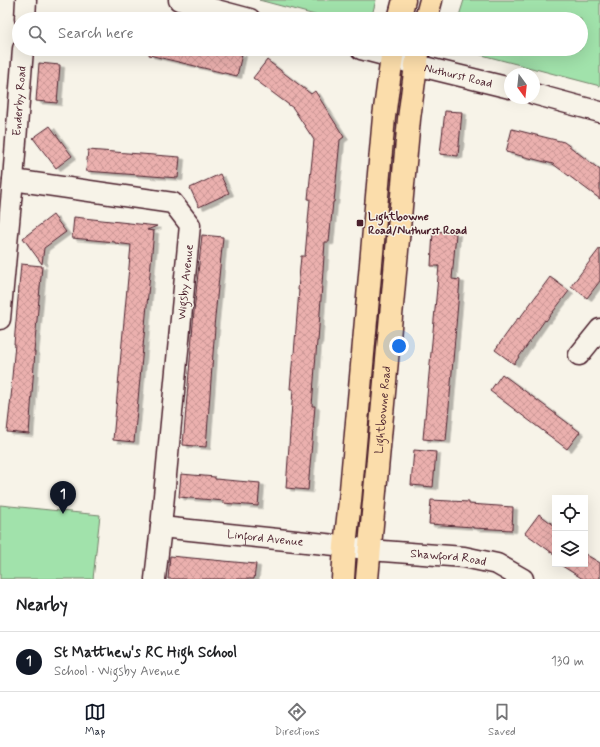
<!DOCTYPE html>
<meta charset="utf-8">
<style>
:root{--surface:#fff;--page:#f6f6f6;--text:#202124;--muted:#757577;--line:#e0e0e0;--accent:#111827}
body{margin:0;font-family:Mynerve,sans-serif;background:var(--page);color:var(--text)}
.controls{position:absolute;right:12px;bottom:12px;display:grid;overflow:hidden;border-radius:0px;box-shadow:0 4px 16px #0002}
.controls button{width:36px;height:36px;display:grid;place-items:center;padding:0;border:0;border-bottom:1px solid var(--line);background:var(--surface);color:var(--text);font:20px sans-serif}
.compass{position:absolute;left:504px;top:68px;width:36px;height:36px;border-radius:50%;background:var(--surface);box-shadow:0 4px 16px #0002;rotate:165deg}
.you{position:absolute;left:399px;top:346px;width:14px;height:14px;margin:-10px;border:3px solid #fff;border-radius:50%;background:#1a73e8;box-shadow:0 0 0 6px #1a73e833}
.badge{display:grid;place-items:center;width:26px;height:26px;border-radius:50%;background:var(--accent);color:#fff;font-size:13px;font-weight:700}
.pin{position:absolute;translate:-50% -33px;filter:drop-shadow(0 1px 2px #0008)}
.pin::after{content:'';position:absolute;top:21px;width:14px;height:12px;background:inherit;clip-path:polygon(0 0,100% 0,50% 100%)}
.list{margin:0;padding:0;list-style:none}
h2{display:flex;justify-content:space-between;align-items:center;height:52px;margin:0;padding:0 16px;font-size:17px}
h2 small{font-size:13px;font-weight:400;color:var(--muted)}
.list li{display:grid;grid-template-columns:26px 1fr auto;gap:12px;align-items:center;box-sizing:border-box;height:60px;padding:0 16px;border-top:1px solid var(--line)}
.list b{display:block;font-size:15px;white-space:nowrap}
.list p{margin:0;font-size:13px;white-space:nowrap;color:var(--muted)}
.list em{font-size:13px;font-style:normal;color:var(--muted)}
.icon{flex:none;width:22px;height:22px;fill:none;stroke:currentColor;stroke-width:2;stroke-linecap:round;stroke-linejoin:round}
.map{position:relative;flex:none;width:600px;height:579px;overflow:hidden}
.search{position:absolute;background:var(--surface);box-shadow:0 4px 16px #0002;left:12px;right:12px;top:12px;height:44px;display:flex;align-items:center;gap:10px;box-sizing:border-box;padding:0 14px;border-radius:22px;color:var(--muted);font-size:15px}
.sheet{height:112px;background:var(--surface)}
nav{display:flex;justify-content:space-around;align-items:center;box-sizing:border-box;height:56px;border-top:1px solid var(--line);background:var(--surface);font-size:11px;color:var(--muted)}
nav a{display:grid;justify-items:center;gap:2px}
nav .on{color:var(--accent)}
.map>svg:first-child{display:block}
</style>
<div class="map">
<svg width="600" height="579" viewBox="0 0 600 579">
<defs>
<pattern id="building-cross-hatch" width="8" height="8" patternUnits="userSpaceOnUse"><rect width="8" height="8" fill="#ebb0ae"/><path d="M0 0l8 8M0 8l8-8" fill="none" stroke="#cb9796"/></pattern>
<filter id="shadow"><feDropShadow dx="4.5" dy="2.5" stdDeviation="0" flood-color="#0004"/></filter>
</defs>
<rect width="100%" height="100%" fill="#f7f3e8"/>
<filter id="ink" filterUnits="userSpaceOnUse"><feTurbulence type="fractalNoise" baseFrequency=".025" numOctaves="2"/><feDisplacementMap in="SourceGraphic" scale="8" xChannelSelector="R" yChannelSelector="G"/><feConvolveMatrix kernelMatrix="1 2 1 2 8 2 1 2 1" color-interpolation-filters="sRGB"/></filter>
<g filter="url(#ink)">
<!-- green -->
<g fill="#a1e2ab" stroke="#76806b">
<polygon points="259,0 376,0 371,19 330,19"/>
<polygon points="464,0 600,0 600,86 459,49 581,49 581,19 458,19"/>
<polygon points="0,505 100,515 93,579 0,579"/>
</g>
<!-- building -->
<g fill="url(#building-cross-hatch)" stroke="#4a1f2b" filter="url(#shadow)">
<polygon points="150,49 218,49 242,54 237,76 149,55"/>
<polygon points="267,60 311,94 315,91 344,137 340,140 334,202 333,202 329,242 325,242 318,341 317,341 312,406 315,406 308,490 286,488 293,389 290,389 293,354 294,354 299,290 298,290 301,256 305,256 310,199 308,199 314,140 293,108 253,78"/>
<polygon points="39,63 60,65 57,103 36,101"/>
<polygon points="445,111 462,112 458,156 440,154"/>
<polygon points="50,126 72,156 56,168 33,138"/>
<polygon points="512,129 564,142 600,170 600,199 553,164 506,152"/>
<polygon points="88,150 180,157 178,178 86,171"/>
<polygon points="220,174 229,193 199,207 190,188"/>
<polygon points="53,215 66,232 44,248 42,264 23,238"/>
<polygon points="74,217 157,226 147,230 154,231 134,442 113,440 131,245 115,243 115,242 72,238"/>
<polygon points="433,231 456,233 452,279 460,280 446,441 423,439 439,266 431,266"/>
<polygon points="202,235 223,237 214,327 215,327 206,447 183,445 194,312"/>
<polygon points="600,248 600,281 587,298 571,286"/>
<polygon points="21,264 42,266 34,352 35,352 29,434 7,432 12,388 11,388 15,344 14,344"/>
<polygon points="550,277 569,291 546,321 545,320 514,364 495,350 518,318 519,319"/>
<polygon points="502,374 580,432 567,449 490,391"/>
<polygon points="414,450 436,452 433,487 411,485"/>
<polygon points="181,474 215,477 215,479 260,483 258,506 223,503 224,501 179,497"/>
<polygon points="431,500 469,502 469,504 513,507 512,530 473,528 473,527 429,524"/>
<polygon points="539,514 555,526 555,555 525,533"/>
<polygon points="585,554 600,563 600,579 583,579 559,564 585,564"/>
<polygon points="170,556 256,564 254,579 168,579"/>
</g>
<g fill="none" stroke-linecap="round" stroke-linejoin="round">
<!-- minor casing -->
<g stroke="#4a1f2b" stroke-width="23">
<g id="minor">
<polyline points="179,0 250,19"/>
<polyline points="25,19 26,0"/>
<path id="s1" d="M361,49L392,57L416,65L510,88"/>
<polyline points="534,94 600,112"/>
<polyline points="13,180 173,203 190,225 161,527 155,579"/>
<path id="s2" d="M0,319L13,180L23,49"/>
<polyline points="579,355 600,329"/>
<path id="s3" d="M161,527L345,546L369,550L464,557L497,564L523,579"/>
</g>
</g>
<!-- major casing -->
<g stroke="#4a1f2b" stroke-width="25">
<g id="major">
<polyline points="399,19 404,0"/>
<polyline points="426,19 431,0"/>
<polyline points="343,579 345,546 350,501 384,117 393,49"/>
<path id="s4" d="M367,579L409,119L416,65L419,49"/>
</g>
</g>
<!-- minor -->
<use href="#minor" stroke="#f7f3e8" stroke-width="20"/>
<!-- major -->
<use href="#major" stroke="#fbddab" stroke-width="22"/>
</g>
</g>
<!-- markers -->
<rect fill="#4a1f2b" stroke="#f7f3e8" stroke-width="1.5" x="356" y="219" width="8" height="8" rx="2"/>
<g text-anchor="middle" stroke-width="3" stroke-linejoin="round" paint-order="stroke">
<!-- street labels -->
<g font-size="12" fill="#4a1f2b" stroke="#f7f3e8">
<text dy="4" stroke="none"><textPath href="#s1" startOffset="101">Nuthurst Road</textPath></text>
<text dy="4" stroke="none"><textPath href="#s2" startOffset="219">Enderby Road</textPath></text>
<text transform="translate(185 282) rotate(-84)" y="4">Wigsby Avenue</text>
<text dy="4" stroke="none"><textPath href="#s4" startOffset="170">Lightbowne Road</textPath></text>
<text dy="4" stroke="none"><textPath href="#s3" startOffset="105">Linford Avenue</textPath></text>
<text dy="4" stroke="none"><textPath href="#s3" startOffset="289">Shawford Road</textPath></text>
</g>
<!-- poi labels -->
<g font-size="12" font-weight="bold" fill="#4a1f2b" stroke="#f7f3e8" text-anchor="start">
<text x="368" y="220">Lightbowne<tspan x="368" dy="14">Road/Nuthurst Road</tspan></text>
</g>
</g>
</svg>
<div class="controls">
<button><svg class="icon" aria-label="locate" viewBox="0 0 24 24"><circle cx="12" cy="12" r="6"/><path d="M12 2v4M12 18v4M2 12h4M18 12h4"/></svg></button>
<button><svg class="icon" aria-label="layers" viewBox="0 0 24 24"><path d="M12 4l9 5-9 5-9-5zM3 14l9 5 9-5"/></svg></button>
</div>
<svg class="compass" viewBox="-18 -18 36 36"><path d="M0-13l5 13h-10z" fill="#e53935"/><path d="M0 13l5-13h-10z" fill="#757577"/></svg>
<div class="you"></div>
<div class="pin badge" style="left:63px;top:514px">1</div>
<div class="search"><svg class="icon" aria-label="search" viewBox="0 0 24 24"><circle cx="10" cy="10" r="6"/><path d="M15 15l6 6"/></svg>Search here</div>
</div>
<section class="sheet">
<h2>Nearby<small></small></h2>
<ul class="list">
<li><span class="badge">1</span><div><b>St Matthew's RC High School</b><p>School · Wigsby Avenue</p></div><em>130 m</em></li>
</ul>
</section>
<nav>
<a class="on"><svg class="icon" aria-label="map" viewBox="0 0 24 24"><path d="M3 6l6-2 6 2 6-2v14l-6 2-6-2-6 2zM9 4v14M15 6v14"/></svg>Map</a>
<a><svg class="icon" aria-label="directions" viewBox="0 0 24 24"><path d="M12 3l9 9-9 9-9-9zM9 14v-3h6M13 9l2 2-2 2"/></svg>Directions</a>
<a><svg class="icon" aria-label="saved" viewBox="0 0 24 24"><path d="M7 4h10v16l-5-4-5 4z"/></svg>Saved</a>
</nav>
